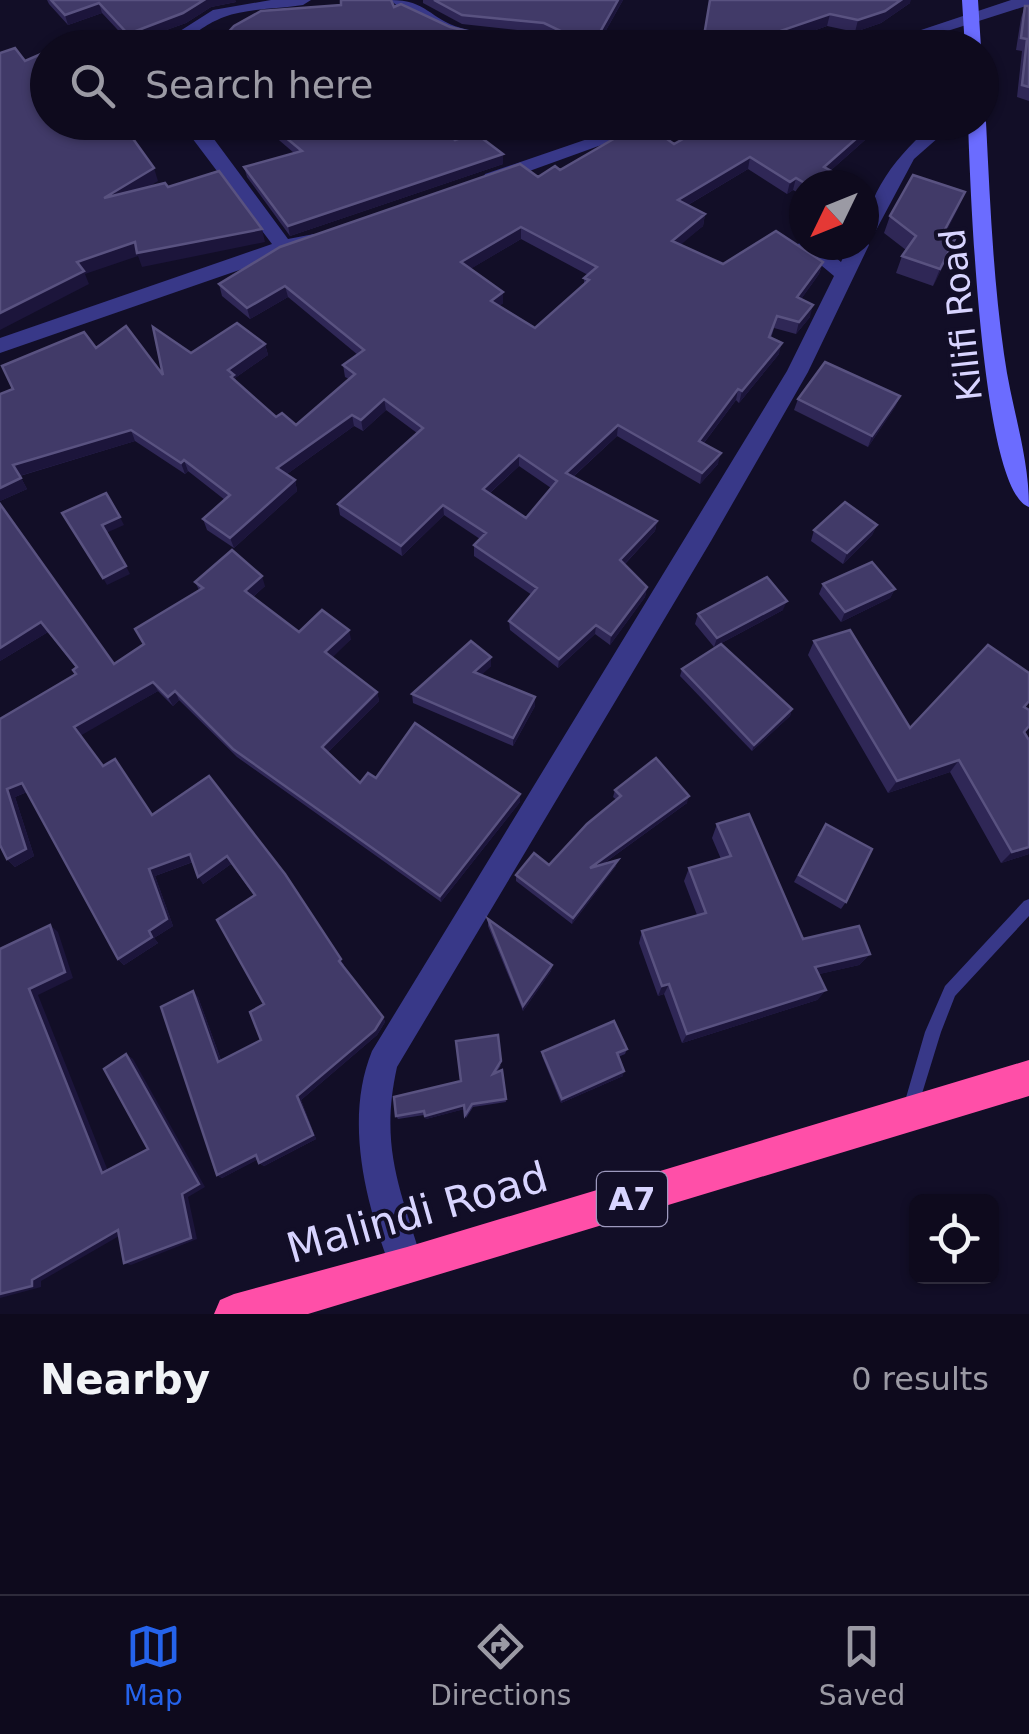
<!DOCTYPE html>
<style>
:root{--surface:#0e0a1d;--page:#1c182a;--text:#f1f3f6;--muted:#9b9aa4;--line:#2e2b3b;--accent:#2563eb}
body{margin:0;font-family:"DejaVu Sans",sans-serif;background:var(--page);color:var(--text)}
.controls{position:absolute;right:30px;bottom:30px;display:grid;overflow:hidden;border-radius:15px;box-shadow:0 2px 8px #0004}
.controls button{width:90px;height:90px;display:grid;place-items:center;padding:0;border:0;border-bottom:2px solid var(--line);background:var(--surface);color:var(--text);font:50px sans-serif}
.compass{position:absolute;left:789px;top:170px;width:90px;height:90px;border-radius:50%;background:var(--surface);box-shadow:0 2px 8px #0004;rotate:227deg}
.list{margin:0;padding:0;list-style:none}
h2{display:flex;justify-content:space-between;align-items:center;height:130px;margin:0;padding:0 40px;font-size:42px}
h2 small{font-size:32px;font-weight:400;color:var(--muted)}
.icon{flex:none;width:55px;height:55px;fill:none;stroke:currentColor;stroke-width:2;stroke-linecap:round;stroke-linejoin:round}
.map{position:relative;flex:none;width:1029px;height:1314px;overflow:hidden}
.search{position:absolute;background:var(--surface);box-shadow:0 2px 8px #0004;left:30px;right:30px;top:30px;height:110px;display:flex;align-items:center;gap:25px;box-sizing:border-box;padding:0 35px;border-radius:55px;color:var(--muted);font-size:38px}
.sheet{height:280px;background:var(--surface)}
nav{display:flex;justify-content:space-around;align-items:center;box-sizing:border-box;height:140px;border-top:2px solid var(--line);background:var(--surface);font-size:28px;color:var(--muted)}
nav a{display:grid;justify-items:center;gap:5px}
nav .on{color:var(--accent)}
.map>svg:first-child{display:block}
</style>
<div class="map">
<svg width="1029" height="1314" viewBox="0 0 1029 1314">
<rect width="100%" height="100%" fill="#120e27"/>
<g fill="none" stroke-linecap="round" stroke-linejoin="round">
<!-- lane -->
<polygon fill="#383888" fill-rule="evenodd" points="1029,899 1029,916 955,996 941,1032 916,1113 911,1116 906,1113 903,1108 925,1032 945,986 1024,901"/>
<!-- street -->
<g fill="#383888" fill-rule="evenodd">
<path d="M271,0H311L303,5C279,9 247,8 224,17C188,31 192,48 144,48L180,31L213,10Z"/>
<path d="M390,0C428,0 429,19 461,28C494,38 537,25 567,48C504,48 440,42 390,0Z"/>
<polygon points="1011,0 1029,0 1029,5 894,48 867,48"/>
<polygon points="180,122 200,122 205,127 288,239 314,234 314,244 0,353 0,338 272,244"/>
<polygon points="637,122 665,122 499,182 485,182 483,178 485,174"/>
<path d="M936,122H956L914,159L874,234L865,240L869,245L808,372L711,541L397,1067C379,1148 401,1191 424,1267L419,1279L407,1284L395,1279C367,1210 343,1122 372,1051L787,371L834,276L797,245L804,239V245H820L841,262L849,245H864C864,194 898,154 936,122Z"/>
</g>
<!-- secondary -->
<g fill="#6b6cff" fill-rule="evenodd">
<polygon points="962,0 978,0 981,48 965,48"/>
<path d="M982,118L986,122C990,200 993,277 1004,354C1011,407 1029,454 1029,507C980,491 970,177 968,122H982Z"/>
</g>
<!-- highway -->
<polygon fill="#ff4fa8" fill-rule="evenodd" points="1029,1060 1029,1096 308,1314 214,1314 220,1300 234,1294 407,1247"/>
</g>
<!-- wall -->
<g fill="#2f2756" fill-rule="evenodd">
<polygon points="47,0 235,0 236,2 211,7 186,23 130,43 102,13 68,25 49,4"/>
<polygon points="423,0 623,0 596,48 333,48 332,43 270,48 214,48 394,7 450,27 496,38 562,42 544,33 462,24 423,3"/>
<polygon points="710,0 910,3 881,23 855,32 827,26 765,48 704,43"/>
<polygon points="1025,6 1029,6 1029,101 1017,97 1022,51 1016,50 1021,18"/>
<polygon points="258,122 436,122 455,140 503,164 290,236 247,177 244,167 294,153"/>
<polygon points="594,122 624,122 604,129"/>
<path d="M713,122H877L874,132L830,171L844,185H804V196L793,190L787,194L748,169L688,205L705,214L703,226L680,244L723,264L823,262L819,274L801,299L810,317L796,334L774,328L771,338L779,354L739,403L736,400L704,443L718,464L700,484L617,436L573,477L657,521L655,531L625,564L647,587L645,597L610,645L595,634L558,668L510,630L509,621L532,595L474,556V545L480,539L444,515L402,556L340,515L338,504L417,433L386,410L363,431L354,426L287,474L295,480L297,491L234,548L207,530L203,519L225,500L188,471L185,474L135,441L20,476L27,489L0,501V394L96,348L163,375L191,353L265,344L268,355L235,378L236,381L276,417L296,425L349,379L345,377L343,365L358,355L288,297L250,319L222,296L219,284L560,170L674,144ZM521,239L588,275L584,278V285L535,328L499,306L503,303V292L470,269ZM519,466L551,488L526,518L490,493Z"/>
<polygon points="965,192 944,236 948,256 933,286 896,273 902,256 906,250 884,233 890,216"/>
<polygon points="900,396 895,407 868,447 794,410 798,399"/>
<polygon points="0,504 114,664 144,644 199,590 195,582 265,586 253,597 299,632 351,639 332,657 377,692 379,701 328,752 360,783 376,778 520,802 441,902 237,757 179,700 173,706 158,691 80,735 103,766 152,814 209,776 344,965 343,966 383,1017 385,1022 377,1035 301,1100 316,1139 264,1166 259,1163 258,1159 222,1178 217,1175 198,997 221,1060 261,1040 264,1004 254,895 231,864 203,884 193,862 155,876 173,926 154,938 158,943 124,965 118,959 27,792 15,797 34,856 15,867 7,859 1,847 0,848 0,719 76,674 76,668 48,632 0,661"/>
<polygon points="877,525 872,535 843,564 811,541 814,530"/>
<polygon points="823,584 895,589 890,598 841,622 819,594"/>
<polygon points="783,610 714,647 695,624 698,614"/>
<polygon points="814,641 910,728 1024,707 1024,732 1029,854 1001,863 950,772 888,793 808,655"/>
<polygon points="491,657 491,666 481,675 535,697 535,706 513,746 413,703 412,694"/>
<polygon points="682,669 792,709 790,716 752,751 680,676"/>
<polygon points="615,790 687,803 603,864 616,866 572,924 516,881 516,875 549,865 617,800 613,797"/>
<polygon points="717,824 803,939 870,954 859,965 819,974 826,990 817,1000 682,1043 664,994 658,996 639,943 642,931 697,915 684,881 689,868 721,859 712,838"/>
<polygon points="821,831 846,902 841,909 794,882"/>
<polygon points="488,919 552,965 551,971 523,1011 488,926"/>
<polygon points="627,1049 625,1054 618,1057 623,1076 561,1103 542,1056 542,1052"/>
<polygon points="501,1065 497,1072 502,1070 506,1102 473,1107 466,1118 464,1109 426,1119 424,1115 398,1119 396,1116 461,1081"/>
</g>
<!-- shaded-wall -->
<g fill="#1c153b">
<polygon points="204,0 235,0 236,2 211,7 186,23 130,43 128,34"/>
<polygon points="618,0 623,0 596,48 591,48"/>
<polygon points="901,0 911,0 910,3 881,23 855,32 858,20"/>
<polygon points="99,3 102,13 68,25 65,15"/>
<polygon points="830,14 827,26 765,48 751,41"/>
<polygon points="268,37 270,47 251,48"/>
<polygon points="342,38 343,47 334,48 332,39"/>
<polygon points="605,122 624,122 604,129"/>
<polygon points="875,122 877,122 874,132 821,179 824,167"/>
<polygon points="503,154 503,164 290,236 288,226"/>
<polygon points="750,157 748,169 676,212 678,200"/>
<polygon points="154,168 158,181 109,212 104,198"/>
<polygon points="796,178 793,190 787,194 790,182"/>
<polygon points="965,192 958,209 936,252 942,235"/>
<polygon points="705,214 703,226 671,253 672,241"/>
<polygon points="521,227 521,239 462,274 461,262"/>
<polygon points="262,229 265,242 142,267 138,256 85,274 89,284 0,330 0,313 77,262 135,242"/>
<polygon points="955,239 948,256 933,286 940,269"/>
<polygon points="823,262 819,274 794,309 797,297"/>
<polygon points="285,286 288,297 250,319 247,308"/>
<polygon points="503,292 503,303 491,312 491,301"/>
<polygon points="813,305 810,317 796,334 799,322"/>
<polygon points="782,343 779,354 739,403 742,391"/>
<polygon points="265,344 268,355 235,378 237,386 228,370"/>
<polygon points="738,389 736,400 697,452 699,441"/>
<polygon points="900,396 895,407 868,447 872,436"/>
<polygon points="384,399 386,410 363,431 361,420"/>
<polygon points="352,415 354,426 280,479 277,468"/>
<polygon points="618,425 617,436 565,484 566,473"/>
<polygon points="131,430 135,441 19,476 13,465"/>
<polygon points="721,453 718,464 700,484 702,473"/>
<polygon points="519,455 519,466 483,499 483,489"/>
<polygon points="184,460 188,471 185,474 181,463"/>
<polygon points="21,478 27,489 0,501 0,488"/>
<polygon points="295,480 297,491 234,548 230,538"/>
<polygon points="443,505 444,515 402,556 401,546"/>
<polygon points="120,517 124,525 106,533 102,525"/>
<polygon points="657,521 655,531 619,570 620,560"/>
<polygon points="877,525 872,535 843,564 847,553"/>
<polygon points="126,566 130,574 107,585 103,578"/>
<polygon points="262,576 265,586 248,601 245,591"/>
<polygon points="647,587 645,597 610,645 611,635"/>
<polygon points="895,589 890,598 841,622 845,612"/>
<polygon points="787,601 783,610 714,647 717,638"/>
<polygon points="41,622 48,632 0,661 0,648"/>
<polygon points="596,625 595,634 558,668 559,659"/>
<polygon points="349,630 351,639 328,662 325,652"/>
<polygon points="491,657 491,666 475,681 474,672"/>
<polygon points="153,682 158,691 80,736 74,727"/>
<polygon points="175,691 179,700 173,706 168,697"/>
<polygon points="377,692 379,701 325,755 322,747"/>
<polygon points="535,697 535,706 513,746 513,738"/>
<polygon points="792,709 790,716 752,751 754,745"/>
<polygon points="959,760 950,772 888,793 897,781"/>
<polygon points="22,783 29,791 15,797 34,856 15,867 7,859 7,789"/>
<polygon points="520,794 520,802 441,902 440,896"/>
<polygon points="689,796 687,803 589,874 590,868"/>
<polygon points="1029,847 1029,854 1001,863 1012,852"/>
<polygon points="190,854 195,861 155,876 173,926 154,938 158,943 124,965 118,959 149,931 149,869"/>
<polygon points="227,856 231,864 203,884 198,877"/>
<polygon points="618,860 616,866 572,924 573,918"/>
<polygon points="50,925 58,932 73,978 38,995 110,1176 102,1173 29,989"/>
<polygon points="870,954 859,965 807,977 815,967"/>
<polygon points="552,965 551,971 523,1011 523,1006"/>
<polygon points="669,984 664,994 658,996 662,986"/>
<polygon points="826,990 817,1000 682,1043 687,1034"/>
<polygon points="193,991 198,997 223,1066 218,1062"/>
<polygon points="383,1017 385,1022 377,1035 301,1100 316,1139 264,1166 259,1163 297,1096"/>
<polygon points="126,1054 133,1059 205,1187 188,1197 197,1239 131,1265 124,1263 191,1238"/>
<polygon points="624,1071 623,1076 561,1103 562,1099"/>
<polygon points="464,1105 465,1109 426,1119 425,1116"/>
<polygon points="256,1155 261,1158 222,1178 217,1175"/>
<polygon points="118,1230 126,1232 41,1281 41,1287 0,1298 0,1294 32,1280"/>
</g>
<!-- building -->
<g fill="#413a68" stroke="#595280" stroke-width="2.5" fill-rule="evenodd">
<polygon points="51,0 204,0 183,13 128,34 99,3 65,15"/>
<polygon points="341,0 391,0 394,7 401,4 450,27 496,38 567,42 569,35 544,23 462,15 434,0 618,0 591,48 359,48 342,38 332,39 331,33 268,37 251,48 214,48 234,26 261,11 341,5"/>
<polygon points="710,0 901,0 885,11 858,20 830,14 751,41 764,48 702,48"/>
<polygon points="1025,6 1029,6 1029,87 1022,85 1027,39 1021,38"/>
<polygon points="72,40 80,48 56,48"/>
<polygon points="15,48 25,61 48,51 48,122 121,122 154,168 104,198 165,183 168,187 219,171 262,229 137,253 135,242 77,262 84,271 0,313 0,53"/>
<polygon points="267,122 436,122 455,140 475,133 503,154 288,226 244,167 302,151"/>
<path d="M643,122L674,144L713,122H875L824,167L846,179L838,185H808L796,178L790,182L750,157L678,200L705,214L672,241L723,264L776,231L823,262L797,297L813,305L799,322L777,316L769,337L782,343L742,391L738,389L699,441L721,453L702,473L618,425L566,473L657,521L620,560L647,587L611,635L596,625L559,659L509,621L537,588L474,545L486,533L443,505L401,546L338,504L423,428L384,399L361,420L352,415L277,468L295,480L230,538L203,519L230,495L184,460L181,463L131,430L13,465L21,478L0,488V394L13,389L2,366L84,332L96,348L126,326L163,375L153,327L191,353L237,323L265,344L228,370L234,375L231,377L276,417L282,413L296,425L355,374L343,365L364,350L285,286L247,308L219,284L280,247L520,164L538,177L555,166L560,170ZM521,227L597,267L584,278L589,280L535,328L491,301L503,292L461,262ZM519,455L557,481L526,518L483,489Z"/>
<polygon points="913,175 965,192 942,235 955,239 940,269 902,256 916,236 890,216"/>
<polygon points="825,362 900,396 872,436 798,399"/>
<polygon points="106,493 120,517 102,525 126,566 103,578 62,513"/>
<polygon points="845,502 877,525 847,553 814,530"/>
<polygon points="0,504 114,664 144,644 135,629 203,588 195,582 232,550 262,576 245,591 299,632 322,610 349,630 325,652 377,692 322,747 360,783 368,773 376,778 415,723 520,794 440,896 233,749 175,691 168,697 153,682 74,727 103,766 115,759 152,815 209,776 285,874 341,959 339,961 383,1017 375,1030 297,1096 313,1135 259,1163 256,1155 217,1175 161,1007 193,991 218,1062 261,1040 250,1012 264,1004 217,920 255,895 227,856 198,877 190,854 149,869 167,919 149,931 152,937 118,959 22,783 7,789 26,849 7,859 0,845 0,719 76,674 73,670 77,667 41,622 0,648"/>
<polygon points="872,562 895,589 845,612 823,584"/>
<polygon points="767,577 787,601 717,638 698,614"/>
<polygon points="850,630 910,728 988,645 1029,673 1029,701 1024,707 1029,710 1029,726 1024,732 1029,740 1029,847 1012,852 959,760 897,781 814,641"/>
<polygon points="471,641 491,657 474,672 535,697 513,738 412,694"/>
<polygon points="721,644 792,709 754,745 682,669"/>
<polygon points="656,758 689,796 590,868 618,860 573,918 516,875 534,853 549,865 587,824 621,796 615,790"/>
<polygon points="749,814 803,939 859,926 870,954 815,967 826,990 687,1034 669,984 662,986 642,931 706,913 689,868 731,856 717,824"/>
<polygon points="826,824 872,849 846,902 799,875"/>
<polygon points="488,919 552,965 523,1006"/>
<polygon points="50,925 65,972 29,989 102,1173 148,1149 104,1069 126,1054 199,1184 182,1194 191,1238 124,1263 118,1230 32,1280 32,1286 0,1294 0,949"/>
<polygon points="614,1021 627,1049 617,1053 624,1071 562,1099 542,1052"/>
<polygon points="498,1035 501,1061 493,1074 502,1070 506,1099 472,1104 465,1115 464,1105 425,1116 424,1111 396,1116 394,1097 461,1081 456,1041"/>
</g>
<g text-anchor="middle" stroke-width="8" stroke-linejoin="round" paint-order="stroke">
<!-- shield labels -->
<rect fill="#120e27" stroke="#9d99be" stroke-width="2.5" x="597" y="1172" width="70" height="54" rx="8"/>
<g font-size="32" font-weight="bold" fill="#d8d4ff">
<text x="632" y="1210">A7</text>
</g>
<!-- street labels -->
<g font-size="35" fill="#d8d4ff" stroke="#120e27">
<text transform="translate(961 315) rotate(-96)" y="12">Kilifi Road</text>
</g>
<!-- near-street labels -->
<g font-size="42" fill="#d8d4ff" stroke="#120e27">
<text transform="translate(417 1212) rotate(-16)" y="15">Malindi Road</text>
</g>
</g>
</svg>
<div class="controls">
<button><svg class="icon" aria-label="locate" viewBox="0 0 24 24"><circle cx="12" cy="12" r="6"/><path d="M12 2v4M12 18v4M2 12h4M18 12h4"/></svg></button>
</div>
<svg class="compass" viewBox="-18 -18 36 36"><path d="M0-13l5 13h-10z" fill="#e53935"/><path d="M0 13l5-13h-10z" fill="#9b9aa4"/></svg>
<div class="search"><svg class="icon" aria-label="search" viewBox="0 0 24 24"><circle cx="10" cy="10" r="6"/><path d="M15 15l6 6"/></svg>Search here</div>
</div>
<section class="sheet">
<h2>Nearby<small>0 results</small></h2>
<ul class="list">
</ul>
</section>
<nav>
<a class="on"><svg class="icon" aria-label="map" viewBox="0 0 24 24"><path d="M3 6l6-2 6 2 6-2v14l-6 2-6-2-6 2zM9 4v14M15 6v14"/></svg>Map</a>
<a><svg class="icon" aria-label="directions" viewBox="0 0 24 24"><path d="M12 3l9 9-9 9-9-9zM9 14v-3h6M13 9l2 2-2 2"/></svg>Directions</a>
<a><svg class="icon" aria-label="saved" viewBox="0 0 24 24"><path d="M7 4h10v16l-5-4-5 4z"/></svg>Saved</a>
</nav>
